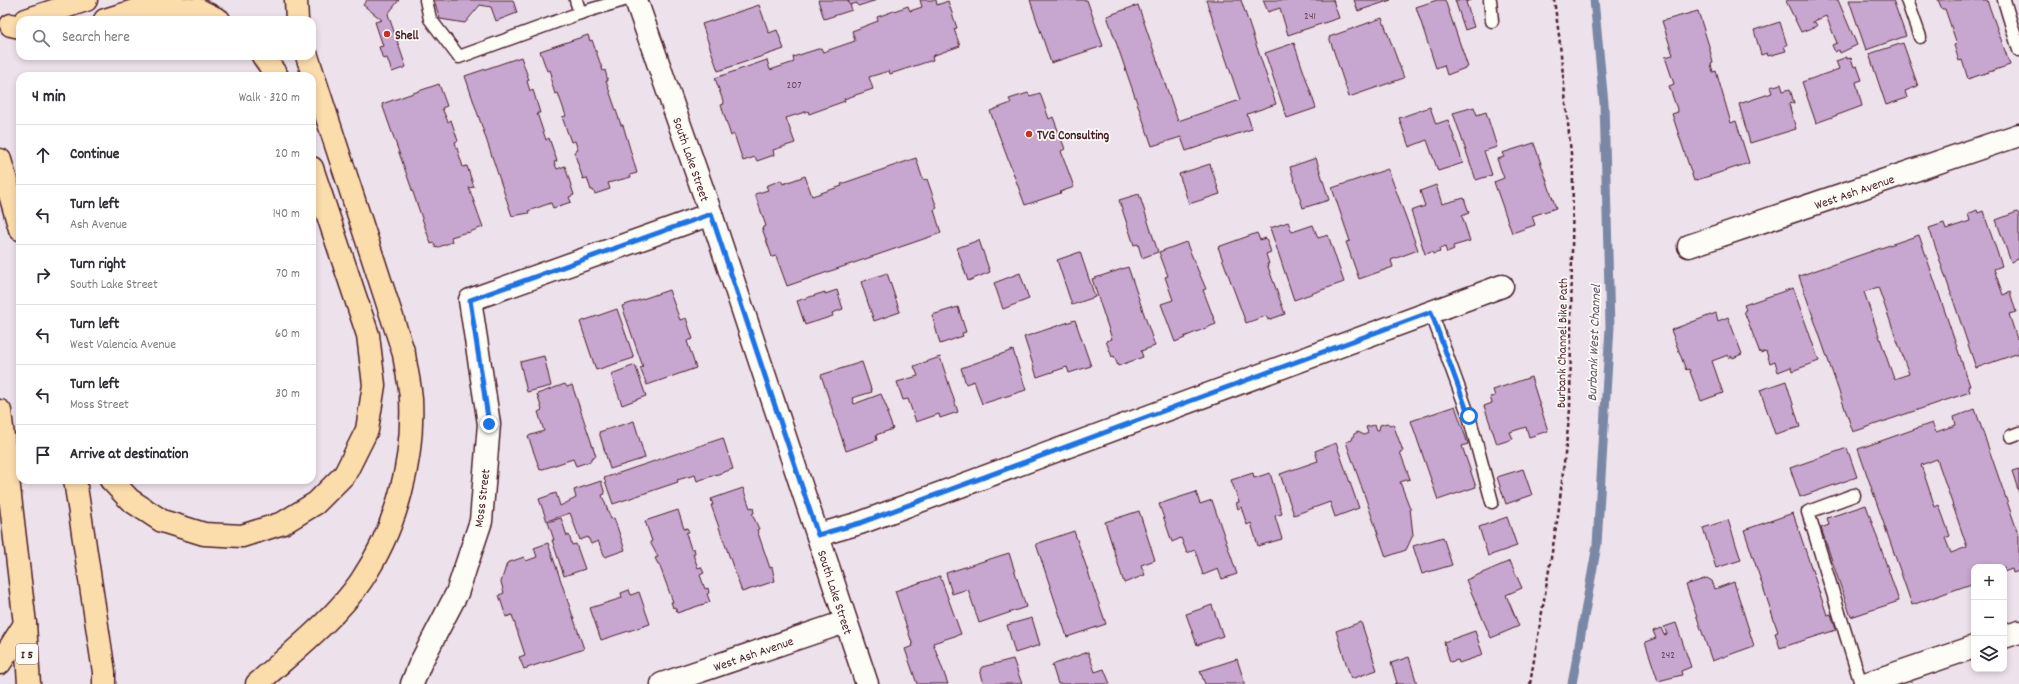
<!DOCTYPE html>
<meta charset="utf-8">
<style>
:root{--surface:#fff;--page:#f7f7f7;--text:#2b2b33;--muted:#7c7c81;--line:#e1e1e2}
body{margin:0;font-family:Dekko,sans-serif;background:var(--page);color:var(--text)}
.controls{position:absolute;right:12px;bottom:12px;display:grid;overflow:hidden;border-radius:8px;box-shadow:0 2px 6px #0003}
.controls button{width:36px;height:36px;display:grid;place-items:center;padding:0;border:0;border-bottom:1px solid var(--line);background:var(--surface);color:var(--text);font:20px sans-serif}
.stop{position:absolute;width:12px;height:12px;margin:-9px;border:3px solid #1a73e8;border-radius:50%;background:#fff}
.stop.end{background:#1a73e8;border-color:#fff;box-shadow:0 1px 4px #0008}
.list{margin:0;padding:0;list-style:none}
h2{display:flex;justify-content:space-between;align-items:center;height:52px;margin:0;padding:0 16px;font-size:17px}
h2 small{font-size:13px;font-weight:400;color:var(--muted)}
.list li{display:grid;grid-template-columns:26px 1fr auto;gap:12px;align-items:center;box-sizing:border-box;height:60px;padding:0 16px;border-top:1px solid var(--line)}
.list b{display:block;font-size:15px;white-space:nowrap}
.list p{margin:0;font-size:13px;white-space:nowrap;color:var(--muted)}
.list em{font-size:13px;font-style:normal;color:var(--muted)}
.icon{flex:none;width:22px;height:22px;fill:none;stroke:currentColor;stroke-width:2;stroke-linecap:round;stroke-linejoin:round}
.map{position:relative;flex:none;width:2019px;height:684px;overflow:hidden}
.search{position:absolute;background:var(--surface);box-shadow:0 2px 6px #0003;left:16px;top:16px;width:300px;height:44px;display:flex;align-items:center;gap:10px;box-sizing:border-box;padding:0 14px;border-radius:12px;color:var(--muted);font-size:15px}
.panel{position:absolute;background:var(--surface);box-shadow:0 2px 6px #0003;left:16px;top:72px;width:300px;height:412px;border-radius:12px}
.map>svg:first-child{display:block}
</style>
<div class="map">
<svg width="2019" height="684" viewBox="0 0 2019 684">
<rect width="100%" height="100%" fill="#ede2eb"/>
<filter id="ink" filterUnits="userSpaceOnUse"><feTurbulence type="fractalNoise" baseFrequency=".025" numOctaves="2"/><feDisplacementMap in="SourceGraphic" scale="8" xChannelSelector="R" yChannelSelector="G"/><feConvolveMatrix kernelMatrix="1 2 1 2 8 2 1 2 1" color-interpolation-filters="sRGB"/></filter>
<g filter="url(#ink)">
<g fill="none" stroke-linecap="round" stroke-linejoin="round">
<!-- stream -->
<polyline stroke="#7a88a6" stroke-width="9" points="1572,684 1597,545 1610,327 1604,103 1594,0"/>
</g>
<!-- building -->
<g fill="#c7a6d0" stroke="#4a1f2b" fill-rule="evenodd">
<polygon points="367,0 399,0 388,14 406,67 392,72 387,58 383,59 379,47 383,46 375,22 382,20 363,5"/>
<polygon points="434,0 513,0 517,13 496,21 491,7 480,5 465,23 440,19"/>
<polygon points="818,0 848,0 852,10 824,19"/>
<polygon points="848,0 877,0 858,6 857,3 850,5"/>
<polygon points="920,0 936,0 937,5 948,1 957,28 954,29 960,46 932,56 933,60 890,74 889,71 869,77 873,89 844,99 845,101 809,114 808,111 786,118 795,143 773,150 774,155 757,161 755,157 743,161 734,134 731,136 721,105 724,104 715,78 767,60 770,70 794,62 793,57 821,48 823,52 855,41 852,31 878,21 877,17 908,6 910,11 922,7"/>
<polygon points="1030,0 1087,0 1103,46 1051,63"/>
<polygon points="1206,0 1241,0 1276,104 1247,114 1252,129 1186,151 1181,137 1152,146 1107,16 1138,5 1178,121 1240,100"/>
<polygon points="1263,0 1333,0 1339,18 1288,35 1280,8 1268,12"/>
<polygon points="1354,0 1391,0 1358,11"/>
<polygon points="1437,0 1445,0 1468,67 1447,75 1444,65 1436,68 1416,7"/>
<polygon points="1455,0 1472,0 1466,2 1474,27 1465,30"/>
<polygon points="1789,0 1838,0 1857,45 1840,53 1839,50 1835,52 1832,45 1837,43 1826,16 1812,22 1815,22 1817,26 1801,32 1786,1"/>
<polygon points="1849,0 1893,0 1906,36 1866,50"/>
<polygon points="1938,0 1987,0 2010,65 1968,79 1962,60 1959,61 1954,45 1957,44 1945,9 1942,9"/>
<polygon points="759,5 769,33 777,30 784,49 718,71 702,24"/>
<polygon points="1698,11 1709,46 1713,63 1711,64 1713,72 1716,71 1731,123 1736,121 1749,163 1694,181 1672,114 1678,112 1669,86 1674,84 1665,57 1673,55 1662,21"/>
<polygon points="1382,18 1404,78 1349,97 1329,37"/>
<polygon points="1780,22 1787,45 1784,46 1786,51 1768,56 1767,53 1761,55 1754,30"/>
<polygon points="588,35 590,41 592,40 603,71 605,70 608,81 606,81 621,125 623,125 637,173 630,175 631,177 608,183 610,189 595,194 593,190 591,190 587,178 583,179 574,152 578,150 575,141 571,142 562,117 566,116 558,93 555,94 550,77 552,76 550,70 547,71 540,51"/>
<polygon points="1294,43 1316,108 1287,118 1265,53"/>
<polygon points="1903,43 1918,86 1905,91 1907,98 1886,105 1869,54"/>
<polygon points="521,57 529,80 527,81 530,91 533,90 540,113 537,113 546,140 549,138 557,161 554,162 557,169 565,166 574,195 569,197 571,202 553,208 551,203 528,211 529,213 512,216 465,76"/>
<polygon points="1847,57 1847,59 1851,58 1854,67 1857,66 1862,80 1856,82 1862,106 1816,123 1802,82 1839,69 1836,61"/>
<polygon points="439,84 447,106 442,108 448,122 451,120 458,141 455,142 463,167 467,166 474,187 469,188 483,227 467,233 467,232 451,237 452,242 436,248 434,243 431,244 382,104"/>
<polygon points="1781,84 1783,91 1790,89 1794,103 1789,104 1796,129 1750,143 1739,104 1772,93 1770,87"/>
<polygon points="1028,93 1030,96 1040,93 1049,119 1053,117 1065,149 1061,151 1074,187 1060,192 1061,193 1025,205 990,111 1011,103 1009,99"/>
<polygon points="1430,107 1436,124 1448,120 1463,163 1438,171 1427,140 1409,147 1399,118"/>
<polygon points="1474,107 1477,115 1486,112 1497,147 1484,151 1492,175 1476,180 1453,113"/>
<polygon points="1534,143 1556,208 1532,216 1535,225 1512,233 1494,182 1504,178 1497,159 1504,157 1502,153"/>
<polygon points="916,158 923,180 927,179 937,208 934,210 941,233 787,286 776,256 772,257 762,228 766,226 755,194 768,190 766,186 781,180 783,184 805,176 812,196 842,186 841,184"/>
<polygon points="1316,158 1329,200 1303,208 1290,167"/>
<polygon points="1210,164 1220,194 1189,204 1179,174"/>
<polygon points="1388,169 1418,250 1391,260 1393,267 1359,279 1346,242 1350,241 1332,188"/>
<polygon points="1436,185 1442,204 1464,198 1469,213 1462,216 1470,241 1453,246 1454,250 1447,253 1445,247 1439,249 1440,252 1433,254 1432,252 1425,254 1411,211 1425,206 1420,191"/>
<polygon points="1139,194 1158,252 1142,258 1138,244 1134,245 1119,200"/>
<polygon points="1977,210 1978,213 1983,211 2002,266 1994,269 2003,295 2010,292 2016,312 2009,314 2017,339 2019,338 2019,353 1976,368 1929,228 1944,223 1946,229 1970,221 1968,214"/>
<polygon points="2017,212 2019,214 2019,259 2011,262 1996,220"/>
<polygon points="1288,222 1292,232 1313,225 1318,238 1328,235 1344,282 1294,300 1270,228"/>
<polygon points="1257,233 1260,240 1266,238 1271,252 1266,254 1269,264 1267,264 1285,314 1268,320 1266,316 1246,323 1218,247"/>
<path d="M1919,235L1970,386H1968L1970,392L1853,432L1799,276ZM1878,287L1909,374L1894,379L1864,292Z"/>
<polygon points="979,240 990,272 968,281 957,248"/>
<polygon points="1186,242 1206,289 1203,290 1216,324 1184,337 1185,338 1175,342 1161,304 1173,300 1165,277 1168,276 1159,252"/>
<polygon points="1080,252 1095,297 1072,305 1057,260"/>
<polygon points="1128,267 1155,346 1141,351 1143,357 1118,366 1114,356 1112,357 1106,341 1112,339 1092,279"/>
<polygon points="887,273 900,312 874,321 861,282"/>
<polygon points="1020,273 1029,299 1003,309 994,283"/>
<polygon points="1793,288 1819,361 1792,371 1791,367 1778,372 1775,361 1770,363 1766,351 1760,353 1744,311 1746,310 1744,305"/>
<polygon points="669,290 680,320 686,318 693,339 687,341 696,368 647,385 640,368 643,367 622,306"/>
<polygon points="837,290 843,309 832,313 833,316 805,325 797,301 825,292 825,294"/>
<polygon points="958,307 966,332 962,333 963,336 940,344 932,315"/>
<polygon points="617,309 634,358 596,370 580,322"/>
<polygon points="1716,313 1718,321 1728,317 1742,354 1733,358 1732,356 1729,358 1728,355 1712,361 1723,393 1701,401 1689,369 1686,370 1671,330"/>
<polygon points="1075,320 1091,366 1069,373 1067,367 1037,377 1024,337"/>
<polygon points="1013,350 1026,390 982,404 974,381 966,384 961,368"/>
<polygon points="544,356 551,386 527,392 520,362"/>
<polygon points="940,357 958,412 940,418 939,414 916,422 908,399 903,400 897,382 918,376 914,366"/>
<polygon points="862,362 872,392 852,398 854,404 881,394 889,413 887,413 893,429 876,435 877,440 846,451 821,375"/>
<polygon points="635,365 646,396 622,405 611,374"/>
<polygon points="1531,377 1548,431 1529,437 1526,427 1510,432 1513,439 1497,444 1484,406 1492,403 1490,397 1495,396 1493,390"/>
<polygon points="1786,381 1800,427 1775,434 1760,390"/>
<polygon points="565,384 567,387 572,385 596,456 591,458 591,461 576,466 573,459 540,470 528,436 544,431 538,412 542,410 537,394"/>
<polygon points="1455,406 1468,444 1462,446 1476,487 1438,500 1411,421"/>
<path d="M1975,409L2019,536V571L2013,573L2012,569L2004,572V567H1974V583L1912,605L1858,449L1932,423L1936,432L1956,425L1954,417ZM1937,459L1967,547L1951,553L1945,538L1950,536L1939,505L1935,507L1921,465Z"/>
<polygon points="634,421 645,458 610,469 599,432"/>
<polygon points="1387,423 1390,425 1393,424 1403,451 1400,452 1410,479 1400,482 1410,508 1413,535 1406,550 1386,557 1346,442 1352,440 1354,434 1358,432 1364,435 1368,433 1366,427 1375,425 1377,430 1379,430 1380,425"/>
<polygon points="723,438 733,469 697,481 695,475 677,480 678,482 613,504 604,478"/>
<polygon points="1336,443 1359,508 1335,517 1330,502 1294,515 1280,474 1318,461 1315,451"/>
<polygon points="1847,448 1857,477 1800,497 1790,468"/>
<polygon points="1523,469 1532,495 1506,504 1497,477"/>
<polygon points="2019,469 2019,493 2012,471"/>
<polygon points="1253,473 1254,478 1270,473 1282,514 1275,516 1282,539 1258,546 1251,523 1247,525 1241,507 1238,509 1236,503 1239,502 1231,480"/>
<polygon points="601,481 605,494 602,495 611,519 614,518 625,550 605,557 598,541 591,544 588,537 580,540 570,513 547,521 539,499 556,493 560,506 576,498 574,490"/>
<polygon points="743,488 750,508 753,507 754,513 752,514 759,529 757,530 770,568 772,567 775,581 742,592 711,505 713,505 711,499"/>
<polygon points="1196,492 1200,504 1212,500 1237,574 1222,579 1218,569 1203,575 1195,550 1187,553 1181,538 1172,542 1159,504"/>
<polygon points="1866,505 1899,601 1851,617 1821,528 1829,525 1827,518"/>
<polygon points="678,510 684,529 687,528 689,532 686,533 691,549 694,548 695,553 693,554 698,568 701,567 704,573 700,575 705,589 708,588 709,593 707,594 710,602 677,613 675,607 673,608 671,602 673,602 659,564 658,564 655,558 658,557 650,542 652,541 645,521"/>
<polygon points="1139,511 1155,560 1141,565 1145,575 1124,583 1105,522"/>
<polygon points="1793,513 1827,615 1831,614 1836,630 1780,648 1775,633 1778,632 1744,530"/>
<polygon points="1507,517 1517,546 1488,556 1479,527"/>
<polygon points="561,518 567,536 569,535 572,545 576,544 585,569 564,576 552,540 554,540 548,522"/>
<polygon points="1728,520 1741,560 1716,568 1703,528"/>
<polygon points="1074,531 1106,624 1067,637 1036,544"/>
<polygon points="1443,537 1452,565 1422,574 1413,546"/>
<polygon points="548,543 584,649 524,669 519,657 525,655 512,615 506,617 499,595 504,593 501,582 507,563 524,557 526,561 537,557 534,548"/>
<polygon points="1009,553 1026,607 979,623 968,589 952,594 946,573"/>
<polygon points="1510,561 1522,588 1506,595 1519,626 1491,638 1466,580"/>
<polygon points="940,576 961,634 933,643 948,684 917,684 905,649 913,646 895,591"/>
<polygon points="1707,578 1712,581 1715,589 1734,582 1754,646 1712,661 1686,585"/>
<polygon points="629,590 631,595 639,592 650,624 601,640 590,608 622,598 621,593"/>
<polygon points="1212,605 1223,636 1197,645 1186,614"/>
<polygon points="1032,618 1040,645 1015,653 1007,625"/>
<polygon points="1361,622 1377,670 1351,679 1336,631"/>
<polygon points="1676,623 1691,667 1681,671 1682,675 1658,681 1645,642 1656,638 1653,631 1661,628 1664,635 1667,634 1664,627"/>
<polygon points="1475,631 1483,655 1459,663 1458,660 1450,662 1444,642"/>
<polygon points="1088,652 1095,672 1104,669 1110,684 1058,684 1052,665"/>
<polygon points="1409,657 1417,684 1394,684 1397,683 1391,663"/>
<polygon points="1013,659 1022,684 984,684 980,670 982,667"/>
<polygon points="1237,659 1245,684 1205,684 1200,671"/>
</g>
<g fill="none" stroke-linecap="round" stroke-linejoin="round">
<!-- lane casing -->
<g stroke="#4a1f2b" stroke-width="15">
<g id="lane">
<polyline points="426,0 430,19 459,57 580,13 576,0"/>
<polyline points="1490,0 1492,21"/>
<polyline points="1907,0 1920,37"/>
<polyline points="2004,0 2019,50"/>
<polyline points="580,13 624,0"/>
<polyline points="1431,312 1469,416 1492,502"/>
<polyline points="2011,436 2019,433"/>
<polyline points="1854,495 1808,512 1861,684"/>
</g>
</g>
<!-- street casing -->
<g stroke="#4a1f2b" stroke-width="25">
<g id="street">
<polyline points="1689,246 2019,135"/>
<polyline points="818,535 860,523 1502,286"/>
<polyline points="2004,637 2019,632"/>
<polyline points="412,684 420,664 457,593 481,521 489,424 470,300 711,214"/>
<polyline points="662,684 845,622"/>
<polyline points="1865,684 1974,647"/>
</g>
</g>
<!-- secondary casing -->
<g stroke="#4a1f2b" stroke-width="25">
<polyline id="secondary" points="636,0 711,214 867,684"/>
</g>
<!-- primary casing -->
<g stroke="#4a1f2b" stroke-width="25">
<polyline id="primary" points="26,20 86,0"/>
</g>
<!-- highway casing -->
<g stroke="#4a1f2b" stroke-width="25">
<g id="highway">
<polyline points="296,0 297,20"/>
<polyline points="105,20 147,7 199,10 219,20"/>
<polyline points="11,25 20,27"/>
<polyline points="263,56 277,76"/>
<polyline points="0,160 20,229"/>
<polyline points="0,411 25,624 29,684"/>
<polyline points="75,480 104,672 104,684"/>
<polyline points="111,480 130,500 162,521 204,534 242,536 283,523 316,503 345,474 367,430 374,385 368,335 312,168"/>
<polyline points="0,663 25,624"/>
<path d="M257,684C291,653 335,619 361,581C396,529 414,462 411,399C410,384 406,369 404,354L307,56"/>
</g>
</g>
<!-- path -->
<polyline stroke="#4a1f2b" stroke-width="2.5" stroke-dasharray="4 3" stroke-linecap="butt" points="1530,684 1558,516 1570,410 1573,173 1559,35 1554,0"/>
<!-- lane -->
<use href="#lane" stroke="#fdfcf7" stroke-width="12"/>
<!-- street -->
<use href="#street" stroke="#fdfcf7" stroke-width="22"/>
<!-- secondary -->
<use href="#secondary" stroke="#fdfcf7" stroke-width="22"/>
<!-- primary -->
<use href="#primary" stroke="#fbdcab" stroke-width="22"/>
<!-- highway -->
<use href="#highway" stroke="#fbdcab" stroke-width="22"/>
</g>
</g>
<g fill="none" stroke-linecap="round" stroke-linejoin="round" filter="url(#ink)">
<!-- route -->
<polyline stroke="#1a73e8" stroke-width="5" points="489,424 470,300 711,214 818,535 860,523 1431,312 1469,416"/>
</g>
<!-- markers -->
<g fill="#c8321e" stroke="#fdfcf7" stroke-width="1.5">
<circle cx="387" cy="34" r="4"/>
<circle cx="1029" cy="134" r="4"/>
</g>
<g text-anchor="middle" stroke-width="3.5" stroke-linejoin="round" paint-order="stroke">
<!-- number labels -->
<g font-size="11" fill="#694154">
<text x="1310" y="19">241</text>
<text x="794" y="88">207</text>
<text x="1668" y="658">242</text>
</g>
<!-- shield labels -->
<rect fill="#fdfcf7" stroke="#806168" stroke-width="1" x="16" y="644" width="22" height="20" rx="3"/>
<g font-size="12" font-weight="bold" fill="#4a1f2b">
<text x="27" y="658">I 5</text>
</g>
<!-- poi labels -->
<g font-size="13" font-weight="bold" fill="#4a1f2b" stroke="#fdfcf7" text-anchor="start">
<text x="395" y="39">Shell</text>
<text x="1037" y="139">TVG Consulting</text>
</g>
<!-- street labels -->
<g font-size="13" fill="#4a1f2b" stroke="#fdfcf7">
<text transform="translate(692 159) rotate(71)" y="5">South Lake Street</text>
<text transform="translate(1854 191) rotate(-19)" y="5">West Ash Avenue</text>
<text transform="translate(1561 343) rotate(-89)" y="5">Burbank Channel Bike Path</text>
<text transform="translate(481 498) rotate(-83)" y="5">Moss Street</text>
<text transform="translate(836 592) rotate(72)" y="5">South Lake Street</text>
<text transform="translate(753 653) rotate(-19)" y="5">West Ash Avenue</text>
</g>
<!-- water labels -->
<g font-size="14" font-style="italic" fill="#625468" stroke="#fdfcf7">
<text transform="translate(1593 343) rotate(-88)" y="5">Burbank West Channel</text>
</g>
</g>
</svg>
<div class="controls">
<button>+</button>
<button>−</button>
<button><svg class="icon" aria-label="layers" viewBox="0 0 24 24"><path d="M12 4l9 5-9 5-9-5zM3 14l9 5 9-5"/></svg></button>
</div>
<div class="stop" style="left:1469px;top:416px"></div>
<div class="stop end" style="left:489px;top:424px"></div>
<div class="search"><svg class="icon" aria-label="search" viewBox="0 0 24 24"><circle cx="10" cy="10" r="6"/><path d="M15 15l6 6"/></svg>Search here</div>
<section class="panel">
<h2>4 min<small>Walk · 320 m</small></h2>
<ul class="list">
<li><svg class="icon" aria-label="ahead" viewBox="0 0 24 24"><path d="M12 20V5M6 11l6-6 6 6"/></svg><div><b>Continue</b></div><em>20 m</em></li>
<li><svg class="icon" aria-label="left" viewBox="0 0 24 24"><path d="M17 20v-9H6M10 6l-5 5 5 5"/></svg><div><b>Turn left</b><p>Ash Avenue</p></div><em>140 m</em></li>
<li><svg class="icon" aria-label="right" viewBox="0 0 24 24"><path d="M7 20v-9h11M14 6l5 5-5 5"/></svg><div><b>Turn right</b><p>South Lake Street</p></div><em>70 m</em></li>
<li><svg class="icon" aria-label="left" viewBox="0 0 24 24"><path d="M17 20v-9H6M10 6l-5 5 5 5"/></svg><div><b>Turn left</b><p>West Valencia Avenue</p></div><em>60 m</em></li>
<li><svg class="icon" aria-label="left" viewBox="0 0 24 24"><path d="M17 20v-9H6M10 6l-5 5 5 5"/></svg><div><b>Turn left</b><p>Moss Street</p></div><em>30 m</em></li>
<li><svg class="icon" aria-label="arrive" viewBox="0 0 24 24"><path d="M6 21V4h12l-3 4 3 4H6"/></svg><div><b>Arrive at destination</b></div></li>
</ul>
</section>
</div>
